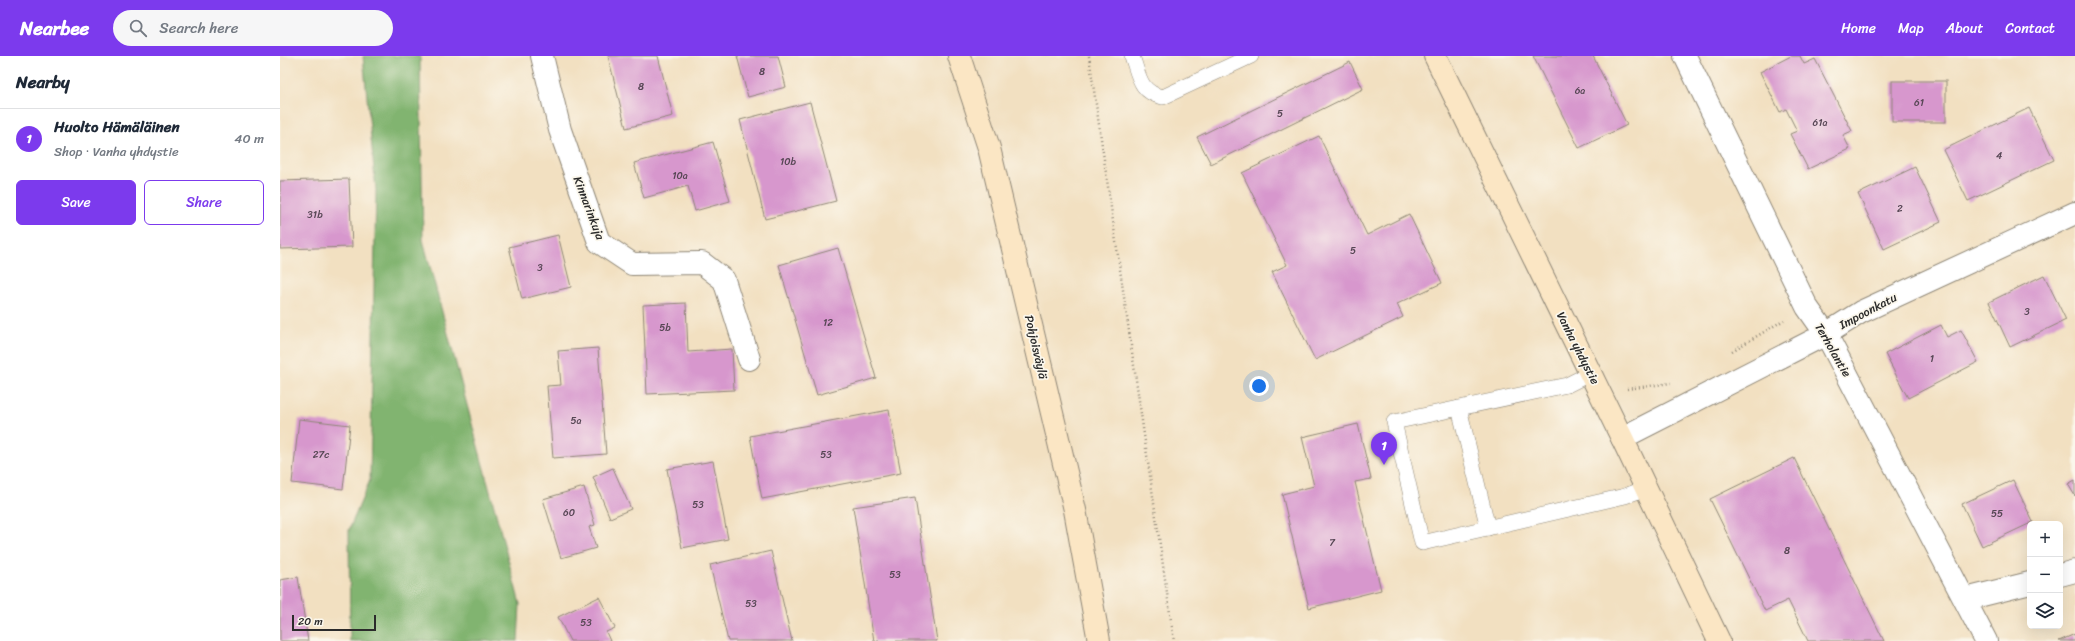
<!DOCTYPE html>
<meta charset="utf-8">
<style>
:root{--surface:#fff;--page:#f6f6f7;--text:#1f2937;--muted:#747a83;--line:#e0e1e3;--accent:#7c3aed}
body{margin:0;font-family:Sriracha,sans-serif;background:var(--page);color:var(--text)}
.controls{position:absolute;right:12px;bottom:12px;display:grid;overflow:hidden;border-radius:6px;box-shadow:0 4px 16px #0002}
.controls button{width:36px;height:36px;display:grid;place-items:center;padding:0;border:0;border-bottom:1px solid var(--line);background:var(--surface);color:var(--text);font:20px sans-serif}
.scale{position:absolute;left:12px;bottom:10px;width:84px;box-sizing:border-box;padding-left:4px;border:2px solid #2b2b2b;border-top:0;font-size:11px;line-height:14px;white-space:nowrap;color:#2b2b2b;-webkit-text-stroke:3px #fbf7ec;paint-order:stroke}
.you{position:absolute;left:979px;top:330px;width:14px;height:14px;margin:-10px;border:3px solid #fff;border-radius:50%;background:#1a73e8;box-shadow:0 0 0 6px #1a73e833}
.badge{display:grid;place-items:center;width:26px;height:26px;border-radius:50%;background:var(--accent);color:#fff;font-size:13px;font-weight:700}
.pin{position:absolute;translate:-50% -33px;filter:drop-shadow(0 1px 2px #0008)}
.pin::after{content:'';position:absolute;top:21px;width:14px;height:12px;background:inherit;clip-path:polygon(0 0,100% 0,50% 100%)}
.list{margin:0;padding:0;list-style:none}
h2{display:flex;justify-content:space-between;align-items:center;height:52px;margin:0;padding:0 16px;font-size:17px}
h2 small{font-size:13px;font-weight:400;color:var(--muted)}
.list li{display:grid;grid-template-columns:26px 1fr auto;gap:12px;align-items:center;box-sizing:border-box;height:60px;padding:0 16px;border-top:1px solid var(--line)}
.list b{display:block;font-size:15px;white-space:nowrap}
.list p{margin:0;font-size:13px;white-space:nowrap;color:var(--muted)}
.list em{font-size:13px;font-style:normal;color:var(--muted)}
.actions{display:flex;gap:8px;padding:12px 16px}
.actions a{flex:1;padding:9px 0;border:1px solid var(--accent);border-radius:6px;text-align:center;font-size:14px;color:var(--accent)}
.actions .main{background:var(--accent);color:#fff}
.icon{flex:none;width:22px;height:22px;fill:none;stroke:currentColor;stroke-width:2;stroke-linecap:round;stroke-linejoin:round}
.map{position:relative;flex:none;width:1795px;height:585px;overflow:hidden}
header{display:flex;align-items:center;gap:24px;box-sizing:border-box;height:56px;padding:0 20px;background:var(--accent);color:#fff}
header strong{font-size:19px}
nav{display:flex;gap:22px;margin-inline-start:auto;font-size:14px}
.search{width:280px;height:36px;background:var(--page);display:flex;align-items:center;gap:10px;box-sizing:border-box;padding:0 14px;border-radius:22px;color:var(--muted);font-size:15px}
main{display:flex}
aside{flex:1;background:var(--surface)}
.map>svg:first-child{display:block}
</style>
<header>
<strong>Nearbee</strong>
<div class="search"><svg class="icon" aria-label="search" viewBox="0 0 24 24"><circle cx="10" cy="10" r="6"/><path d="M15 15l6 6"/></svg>Search here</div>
<nav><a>Home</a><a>Map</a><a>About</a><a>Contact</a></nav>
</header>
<main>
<aside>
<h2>Nearby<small></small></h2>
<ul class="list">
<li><span class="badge">1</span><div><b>Huolto Hämäläinen</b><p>Shop · Vanha yhdystie</p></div><em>40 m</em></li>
</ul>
<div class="actions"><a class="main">Save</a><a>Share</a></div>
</aside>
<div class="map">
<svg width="1795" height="585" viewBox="0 0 1795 585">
<rect width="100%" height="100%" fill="#fbf7ec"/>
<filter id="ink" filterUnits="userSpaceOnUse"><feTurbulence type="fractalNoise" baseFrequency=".025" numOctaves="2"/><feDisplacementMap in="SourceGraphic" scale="8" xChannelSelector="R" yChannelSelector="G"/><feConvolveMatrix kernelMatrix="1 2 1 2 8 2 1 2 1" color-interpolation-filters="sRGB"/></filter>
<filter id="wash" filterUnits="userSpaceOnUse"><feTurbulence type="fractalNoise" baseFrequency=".012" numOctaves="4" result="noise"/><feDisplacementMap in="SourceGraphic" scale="16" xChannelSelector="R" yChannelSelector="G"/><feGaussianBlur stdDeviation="0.9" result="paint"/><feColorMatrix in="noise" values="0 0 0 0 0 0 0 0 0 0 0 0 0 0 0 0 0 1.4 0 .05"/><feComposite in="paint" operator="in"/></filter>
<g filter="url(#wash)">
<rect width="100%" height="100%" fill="#f2e0c1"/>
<!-- forest -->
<polygon fill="#81b46f" stroke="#56704d" points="83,0 140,0 143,184 240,548 238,585 70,585 69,474 90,424 96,134"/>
<g id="blocks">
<!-- building -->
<g fill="#d797cd">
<polygon points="328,0 378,0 393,60 346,72"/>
<polygon points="457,0 498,0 506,31 468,41"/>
<polygon points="1253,0 1313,0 1347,69 1299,92"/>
<polygon points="1511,0 1520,0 1524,8 1535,3 1572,75 1563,79 1570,93 1528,113 1510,78 1517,75 1506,53 1500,56 1480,16"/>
<polygon points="1070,6 1083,33 931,108 917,81"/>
<rect x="1612" y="25" width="54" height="41"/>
<polygon points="530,46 556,145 485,163 460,64"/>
<polygon points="1749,52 1774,104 1688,145 1663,94"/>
<polygon points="1039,80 1087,179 1129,158 1162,227 1117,248 1123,261 1035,304 992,216 1007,209 962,117"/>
<polygon points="433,86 450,145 415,155 408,130 364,142 354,107"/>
<polygon points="1635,111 1661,166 1604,193 1578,138"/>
<polygon points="69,123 72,191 0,193 0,125"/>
<polygon points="278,179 291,231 242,243 229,191"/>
<polygon points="558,192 596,322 537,339 499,209"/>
<polygon points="1764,219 1786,264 1730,291 1709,246"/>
<polygon points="406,247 408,296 452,293 454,334 367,338 363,249"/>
<polygon points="1661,269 1667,281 1681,274 1698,306 1628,342 1605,298"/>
<polygon points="318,292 326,398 273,402 267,330 281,329 278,295"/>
<polygon points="609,354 621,417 482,443 470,380"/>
<polygon points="19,363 70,369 63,433 12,427"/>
<polygon points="1078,368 1091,423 1075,426 1101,534 1029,552 1002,438 1034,430 1022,381"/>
<polygon points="1514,402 1604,585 1528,585 1508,544 1485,555 1430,443"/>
<polygon points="433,405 448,483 402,492 387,413"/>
<polygon points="333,412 351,453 330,462 313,421"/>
<polygon points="1733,424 1753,466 1702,490 1682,448"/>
<polygon points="1795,424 1795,440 1788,428"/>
<polygon points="304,431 315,469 309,471 316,492 281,502 263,443"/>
<polygon points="635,442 657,585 594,585 573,451"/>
<polygon points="491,495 512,585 448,585 430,509"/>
<polygon points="18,521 28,585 0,585 0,524"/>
<polygon points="319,541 335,572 326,576 330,585 290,585 278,561"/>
<polygon points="1795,578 1795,585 1779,585"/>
</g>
</g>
</g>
<g filter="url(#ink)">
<use href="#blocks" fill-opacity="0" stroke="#8e8676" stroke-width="1"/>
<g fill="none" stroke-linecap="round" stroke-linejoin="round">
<!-- lane casing -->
<g stroke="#8e8676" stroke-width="16">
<g id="lane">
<path d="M852,0C859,20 860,37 883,41L971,0"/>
<polyline points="1309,318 1287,329 1114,366 1142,487 1345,440 1366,432"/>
<polyline points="1179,352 1208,472"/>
</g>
</g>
<!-- street casing -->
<g stroke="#8e8676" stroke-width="24">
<g id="street">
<polyline points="262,0 280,74 319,186 352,208 422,207 444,224 469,303"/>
<polyline points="1405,0 1527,251 1546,278 1706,585"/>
<polyline points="1342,382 1546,278 1581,256 1795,157"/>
<polyline points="1780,519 1795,515"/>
<polyline points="1686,543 1750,527"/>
</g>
</g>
<!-- secondary casing -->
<g stroke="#8e8676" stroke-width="24">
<g id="secondary">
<polyline points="679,0 709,92 795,454 819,585"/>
<polyline points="1155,0 1342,382 1439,585"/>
</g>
</g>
<!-- path -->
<g stroke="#8e8676" stroke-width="2.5" stroke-dasharray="1 3" stroke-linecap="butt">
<polyline points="809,0 894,585"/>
<polyline points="1452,295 1504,264"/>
<polyline points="1347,333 1391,327"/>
</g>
<!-- lane -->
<use href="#lane" stroke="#fff" stroke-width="15"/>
<!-- street -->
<use href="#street" stroke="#fff" stroke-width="22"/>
<!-- secondary -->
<use href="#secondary" stroke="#fbe6c4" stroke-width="22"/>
</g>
</g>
<g text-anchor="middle" stroke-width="3.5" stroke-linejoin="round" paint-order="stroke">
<!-- number labels -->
<g font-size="10" fill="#564654">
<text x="482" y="19">8</text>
<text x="361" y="34">8</text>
<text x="1300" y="38">6a</text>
<text x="1639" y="50">61</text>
<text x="1000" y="61">5</text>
<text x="1540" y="70">61a</text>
<text x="1719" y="103">4</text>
<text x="508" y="109">10b</text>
<text x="400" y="123">10a</text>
<text x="1620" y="156">2</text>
<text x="35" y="162">31b</text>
<text x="1073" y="198">5</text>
<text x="260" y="215">3</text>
<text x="1747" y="259">3</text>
<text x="548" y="270">12</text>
<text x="385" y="275">5b</text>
<text x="1652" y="306">1</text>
<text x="296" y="368">5a</text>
<text x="41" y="402">27c</text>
<text x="546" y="402">53</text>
<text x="418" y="452">53</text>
<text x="289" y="460">60</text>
<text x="1717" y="461">55</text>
<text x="1052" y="490">7</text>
<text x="1507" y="498">8</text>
<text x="615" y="522">53</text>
<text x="471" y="551">53</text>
<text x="306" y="570">53</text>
</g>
<!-- street labels -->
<g font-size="12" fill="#2b2b2b" stroke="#fbf7ec">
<text transform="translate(309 152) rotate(69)" y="4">Kinnarinkuja</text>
<text transform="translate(1588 255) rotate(-28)" y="4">Impoonkatu</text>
<text transform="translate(756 291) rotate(77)" y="4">Pohjoisväylä</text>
<text transform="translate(1298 292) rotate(63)" y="4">Vanha yhdystie</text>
<text transform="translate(1553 294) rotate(60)" y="4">Terholantie</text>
</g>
</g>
</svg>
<div class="controls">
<button>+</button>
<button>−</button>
<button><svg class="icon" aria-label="layers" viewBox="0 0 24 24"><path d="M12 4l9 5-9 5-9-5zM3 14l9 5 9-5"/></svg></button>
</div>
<div class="scale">20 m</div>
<div class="you"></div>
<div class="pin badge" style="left:1104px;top:409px">1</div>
</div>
</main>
